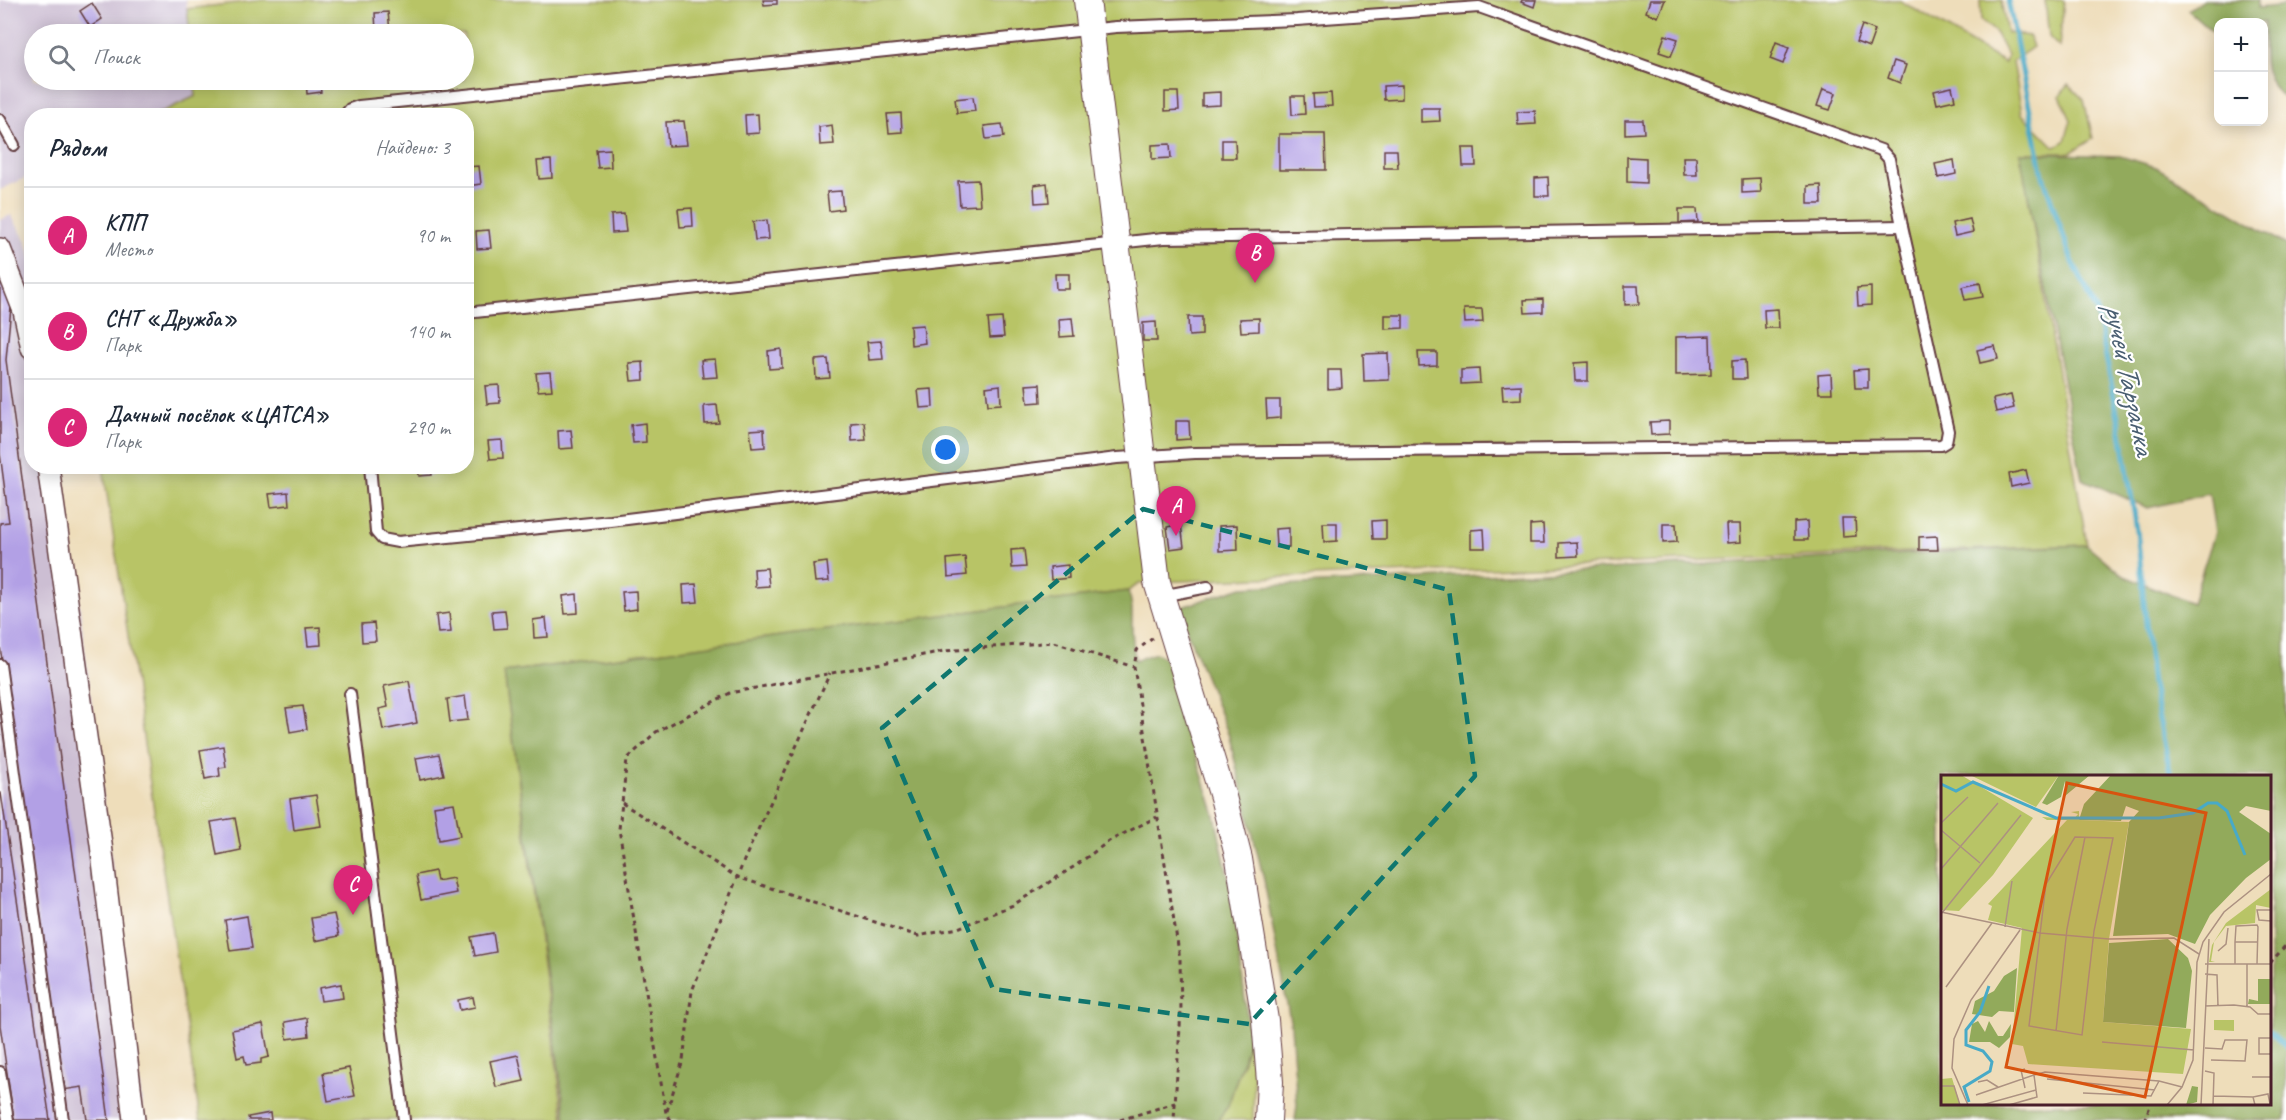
<!DOCTYPE html>
<html lang="ru">
<meta charset="utf-8">
<style>
:root{--surface:#fff;--page:#f6f6f7;--text:#1f2937;--muted:#747a83;--line:#e0e1e3;--accent:#db2777}
body{margin:0;font-family:Caveat,sans-serif;background:var(--page);color:var(--text)}
.controls{position:absolute;right:18px;top:18px;display:grid;overflow:hidden;border-radius:12px;box-shadow:0 3px 15px #0003}
.controls button{width:54px;height:54px;display:grid;place-items:center;padding:0;border:0;border-bottom:2px solid var(--line);background:var(--surface);color:var(--text);font:30px sans-serif}
.you{position:absolute;left:946px;top:450px;width:21px;height:21px;margin:-15px;border:4px solid #fff;border-radius:50%;background:#1a73e8;box-shadow:0 0 0 9px #1a73e833}
.badge{display:grid;place-items:center;width:39px;height:39px;border-radius:50%;background:var(--accent);color:#fff;font-size:20px;font-weight:700}
.pin{position:absolute;translate:-50% -50px;filter:drop-shadow(0 2px 3px #0008)}
.pin::after{content:'';position:absolute;top:32px;width:21px;height:18px;background:inherit;clip-path:polygon(0 0,100% 0,50% 100%)}
.list{margin:0;padding:0;list-style:none}
h2{display:flex;justify-content:space-between;align-items:center;height:78px;margin:0;padding:0 24px;font-size:26px}
h2 small{font-size:20px;font-weight:400;color:var(--muted)}
.list li{display:grid;grid-template-columns:39px 1fr auto;gap:18px;align-items:center;box-sizing:border-box;height:96px;padding:0 24px;border-top:2px solid var(--line)}
.list b{display:block;font-size:22px;white-space:nowrap}
.list p{margin:0;font-size:20px;white-space:nowrap;color:var(--muted)}
.list em{font-size:20px;font-style:normal;color:var(--muted)}
.icon{flex:none;width:33px;height:33px;fill:none;stroke:currentColor;stroke-width:2;stroke-linecap:round;stroke-linejoin:round}
.map{position:relative;flex:none;width:2286px;height:1120px;overflow:hidden}
.search{position:absolute;background:var(--surface);box-shadow:0 3px 15px #0003;left:24px;top:24px;width:450px;height:66px;display:flex;align-items:center;gap:15px;box-sizing:border-box;padding:0 21px;border-radius:33px;color:var(--muted);font-size:22px}
.panel{position:absolute;background:var(--surface);box-shadow:0 3px 15px #0003;left:24px;top:108px;width:450px;height:366px;border-radius:24px}
.map>svg:first-child{display:block}
</style>
<div class="map">
<svg width="2286" height="1120" viewBox="0 0 2286 1120">
<rect width="100%" height="100%" fill="#fff"/>
<filter id="ink" filterUnits="userSpaceOnUse"><feTurbulence type="fractalNoise" baseFrequency=".0167" numOctaves="2"/><feDisplacementMap in="SourceGraphic" scale="12" xChannelSelector="R" yChannelSelector="G"/><feConvolveMatrix kernelMatrix="1 2 1 2 8 2 1 2 1" color-interpolation-filters="sRGB"/></filter>
<filter id="wash" filterUnits="userSpaceOnUse"><feTurbulence type="fractalNoise" baseFrequency=".008" numOctaves="4" result="noise"/><feDisplacementMap in="SourceGraphic" scale="24" xChannelSelector="R" yChannelSelector="G"/><feGaussianBlur stdDeviation="1.35" result="paint"/><feColorMatrix in="noise" values="0 0 0 0 0 0 0 0 0 0 0 0 0 0 0 0 0 1.4 0 .05"/><feComposite in="paint" operator="in"/></filter>
<g filter="url(#wash)">
<rect width="100%" height="100%" fill="#eeddba"/>
<!-- industrial -->
<g fill="#ccbed3">
<polygon points="0,0 186,0 190,34 34,34 34,80 194,80 196,96 155,115 32,116 31,175 0,190"/>
<polygon points="11,215 25,239 31,255 32,466 62,467 144,1120 0,1120 0,220"/>
</g>
<!-- green -->
<g fill="#b8c466" stroke="#817248" stroke-width="1.5">
<polygon points="262,0 1899,0 2005,63 2007,55 1995,32 1981,20 1980,0 2001,0 2007,33 2029,36 2033,47 2013,61 2022,114 2055,147 2065,141 2071,120 2060,96 2068,84 2084,100 2093,139 2070,153 2021,153 2087,545 1157,582 1139,584 1128,591 504,672 564,1120 200,1120 103,467 466,466 466,116 155,115 196,96 194,80 464,80 464,34 190,34 187,9"/>
<polygon points="2045,0 2064,0 2059,47 2049,37"/>
<polygon points="1250,1039 1254,1080 1253,1120 1218,1120 1228,1106"/>
</g>
<!-- forest -->
<g fill="#92aa5b" stroke="#6e6443" stroke-width="1.5" fill-rule="evenodd">
<path d="M2203,0H2258V8L2286,5V101C2258,72 2264,59 2264,22H2218V31L2214,33L2188,10Z"/>
<path d="M2020,153L2120,156L2156,167L2286,245V1120H1295L1297,1105L1291,1026L1264,880L1228,733L1180,614L1182,607L1242,587L2087,545L2124,576L2192,603L2215,532L2209,494L2148,508L2082,479ZM1942,776H2270V1104H1942Z"/>
<path d="M1128,591C1133,604 1132,612 1132,625C1132,637 1134,649 1135,660L1156,653L1165,658L1214,812L1231,890L1250,1039L1228,1106L1218,1120H566L504,672Z"/>
</g>
<g fill="none" stroke-linecap="round" stroke-linejoin="round">
<!-- stream -->
<g stroke="#48aac7" stroke-width="5">
<polyline points="2008,0 2043,176 2071,258 2097,312 2121,432 2137,530 2152,685 2171,776"/>
<polyline points="2270,1032 2286,1047"/>
</g>
</g>
<g id="blocks">
<!-- building -->
<g fill="#b2a0e5">
<polygon points="763,0 777,0 777,4 764,5"/>
<polygon points="1522,0 1536,0 1534,7 1521,2"/>
<polygon points="1650,0 1665,0 1658,17 1646,12"/>
<polygon points="92,3 102,19 90,27 80,11"/>
<polygon points="388,12 390,31 376,32 375,13"/>
<polygon points="1862,25 1875,30 1869,47 1856,42"/>
<polygon points="234,31 235,34 221,34 221,32"/>
<polygon points="1665,35 1678,39 1671,56 1659,52"/>
<polygon points="1776,42 1789,47 1783,64 1770,59"/>
<polygon points="1894,61 1906,65 1900,83 1888,78"/>
<polygon points="65,80 78,80 69,85"/>
<polygon points="306,80 319,80 321,92 307,94"/>
<polygon points="1402,85 1402,99 1384,100 1383,86"/>
<polygon points="1952,87 1955,100 1937,104 1934,91"/>
<polygon points="1823,89 1836,93 1830,110 1817,106"/>
<polygon points="1165,92 1178,92 1179,110 1165,111"/>
<polygon points="1220,92 1220,105 1202,106 1202,93"/>
<polygon points="1331,93 1332,106 1314,107 1313,94"/>
<polygon points="1291,96 1304,96 1305,114 1292,115"/>
<polygon points="973,97 975,111 957,113 955,99"/>
<polygon points="1421,108 1439,108 1440,121 1421,122"/>
<polygon points="1535,111 1536,124 1518,125 1517,112"/>
<polygon points="901,113 902,132 889,133 887,114"/>
<polygon points="758,114 759,133 746,134 745,115"/>
<polygon points="1625,120 1643,120 1644,133 1625,134"/>
<polygon points="684,121 687,145 668,146 666,122"/>
<polygon points="1002,124 1004,137 986,139 984,126"/>
<polygon points="832,125 834,144 820,145 819,127"/>
<polygon points="1279,134 1325,134 1326,170 1279,170"/>
<polygon points="1222,140 1235,140 1236,158 1222,158"/>
<polygon points="1170,144 1171,158 1152,159 1152,145"/>
<polygon points="1462,148 1475,148 1476,166 1463,166"/>
<polygon points="610,149 611,167 598,168 596,150"/>
<polygon points="1384,150 1397,150 1398,168 1384,168"/>
<polygon points="1627,157 1646,158 1646,183 1627,182"/>
<polygon points="1683,157 1696,157 1697,175 1684,175"/>
<polygon points="551,160 552,178 539,179 537,161"/>
<polygon points="1954,160 1956,174 1938,178 1935,164"/>
<polygon points="479,166 481,184 467,186 466,167"/>
<polygon points="1548,177 1549,196 1535,196 1535,178"/>
<polygon points="1760,178 1761,192 1742,193 1742,179"/>
<polygon points="978,180 980,205 960,206 958,181"/>
<polygon points="1047,183 1049,202 1035,203 1034,185"/>
<polygon points="1821,185 1822,204 1808,204 1808,186"/>
<polygon points="841,191 843,209 829,211 827,192"/>
<polygon points="692,208 693,226 680,227 678,209"/>
<polygon points="1679,209 1697,209 1698,222 1679,223"/>
<polygon points="624,214 626,232 612,233 611,215"/>
<polygon points="1970,219 1973,232 1955,236 1952,223"/>
<polygon points="767,220 769,239 755,240 753,222"/>
<polygon points="489,230 491,248 477,249 476,231"/>
<polygon points="1055,274 1069,274 1069,289 1056,289"/>
<polygon points="0,275 11,307 6,360 109,1120 87,1120 82,1087 63,1090 0,646 0,523 9,522 0,453"/>
<polygon points="1980,283 1983,297 1965,300 1962,287"/>
<polygon points="1625,286 1638,286 1639,304 1625,305"/>
<polygon points="1871,287 1871,305 1858,306 1857,288"/>
<polygon points="1543,299 1543,312 1525,313 1524,300"/>
<polygon points="1464,309 1482,309 1483,322 1465,323"/>
<polygon points="1778,309 1779,328 1765,328 1764,310"/>
<polygon points="1385,315 1403,315 1403,328 1385,329"/>
<polygon points="1188,317 1202,317 1202,335 1189,336"/>
<polygon points="1002,318 1004,337 990,338 988,319"/>
<polygon points="1072,318 1074,336 1060,337 1059,319"/>
<polygon points="1259,318 1259,331 1241,332 1240,319"/>
<polygon points="1156,322 1157,341 1143,341 1143,323"/>
<polygon points="923,325 925,343 911,345 910,326"/>
<polygon points="1710,336 1711,374 1676,375 1676,337"/>
<polygon points="881,341 883,359 869,360 867,342"/>
<polygon points="1995,346 1998,359 1980,363 1977,350"/>
<polygon points="781,349 782,368 769,369 768,351"/>
<polygon points="1418,352 1437,352 1437,365 1419,366"/>
<polygon points="1388,353 1389,380 1364,381 1363,354"/>
<polygon points="715,359 717,377 703,378 701,360"/>
<polygon points="828,359 830,378 816,379 815,360"/>
<polygon points="1745,360 1746,379 1732,379 1732,361"/>
<polygon points="643,362 644,380 631,381 629,363"/>
<polygon points="1588,362 1588,381 1575,381 1574,363"/>
<polygon points="1479,369 1480,383 1461,384 1461,370"/>
<polygon points="1868,369 1868,388 1855,388 1854,370"/>
<polygon points="1328,370 1341,370 1342,388 1328,389"/>
<polygon points="550,372 552,390 538,391 536,373"/>
<polygon points="1831,374 1832,393 1819,393 1818,375"/>
<polygon points="1040,384 1041,402 1028,403 1026,385"/>
<polygon points="499,385 500,403 487,404 485,386"/>
<polygon points="1000,385 1001,404 988,405 986,387"/>
<polygon points="1521,385 1521,399 1503,400 1502,386"/>
<polygon points="932,389 933,407 920,408 918,390"/>
<polygon points="2011,395 2014,408 1996,412 1993,399"/>
<polygon points="1266,400 1280,400 1280,418 1267,419"/>
<polygon points="717,405 719,423 705,424 704,406"/>
<polygon points="1176,421 1189,421 1190,439 1176,440"/>
<polygon points="1669,421 1669,434 1651,435 1650,422"/>
<polygon points="864,422 866,440 852,441 851,423"/>
<polygon points="645,423 646,442 633,443 631,425"/>
<polygon points="764,429 765,447 752,448 750,430"/>
<polygon points="571,430 573,448 559,449 558,431"/>
<polygon points="502,440 503,458 490,459 488,441"/>
<polygon points="418,466 431,466 432,475 419,476"/>
<polygon points="2026,470 2029,483 2011,487 2009,474"/>
<polygon points="288,492 289,505 271,507 269,494"/>
<polygon points="1842,518 1855,518 1856,536 1843,537"/>
<polygon points="1386,520 1386,539 1373,539 1372,521"/>
<polygon points="1807,521 1808,540 1794,540 1794,522"/>
<polygon points="1323,523 1337,523 1337,541 1324,542"/>
<polygon points="1181,524 1184,547 1170,549 1167,527"/>
<polygon points="1543,524 1544,543 1530,543 1530,525"/>
<polygon points="1663,524 1676,524 1677,542 1663,543"/>
<polygon points="1726,524 1740,524 1741,542 1727,543"/>
<polygon points="1237,525 1238,550 1219,551 1219,526"/>
<polygon points="1289,528 1289,547 1276,547 1275,529"/>
<polygon points="1484,529 1485,548 1471,548 1471,530"/>
<polygon points="1937,536 1938,550 1919,550 1919,537"/>
<polygon points="1577,542 1578,556 1559,557 1559,543"/>
<polygon points="1024,549 1026,567 1012,568 1011,550"/>
<polygon points="965,557 967,575 948,577 947,559"/>
<polygon points="827,562 829,581 815,582 813,564"/>
<polygon points="1068,565 1069,578 1051,580 1050,567"/>
<polygon points="767,568 769,586 755,587 754,569"/>
<polygon points="696,584 698,602 684,603 683,585"/>
<polygon points="636,591 637,609 624,611 622,592"/>
<polygon points="577,594 578,613 565,614 563,596"/>
<polygon points="505,610 507,628 494,629 492,611"/>
<polygon points="449,613 451,632 438,633 436,615"/>
<polygon points="546,618 548,637 534,638 533,620"/>
<polygon points="374,623 376,641 362,642 361,624"/>
<polygon points="320,627 321,645 308,646 306,628"/>
<polygon points="409,681 417,723 383,730 379,709 388,707 384,686"/>
<polygon points="465,696 468,720 450,722 447,699"/>
<polygon points="303,706 307,729 290,732 286,708"/>
<polygon points="223,746 226,767 219,768 220,776 205,779 200,750"/>
<polygon points="439,754 444,775 420,780 416,758"/>
<polygon points="0,793 1,793 50,1120 14,1120 0,1025"/>
<polygon points="316,795 321,826 294,830 290,799"/>
<polygon points="454,803 460,836 439,840 434,806"/>
<polygon points="235,818 241,850 217,855 211,822"/>
<polygon points="435,871 437,881 453,878 456,893 421,900 416,875"/>
<polygon points="334,914 339,936 315,941 311,918"/>
<polygon points="247,916 252,948 230,951 225,920"/>
<polygon points="493,933 496,952 475,956 471,937"/>
<polygon points="341,984 343,998 321,1001 319,988"/>
<polygon points="473,997 475,1007 460,1010 458,1000"/>
<polygon points="307,1018 309,1036 287,1039 285,1022"/>
<polygon points="263,1024 269,1057 261,1059 261,1063 246,1065 244,1056 237,1058 232,1030"/>
<polygon points="518,1055 524,1081 496,1087 490,1061"/>
<polygon points="349,1068 355,1096 328,1101 323,1073"/>
<polygon points="270,1113 271,1120 249,1120 248,1117"/>
</g>
</g>
</g>
<g filter="url(#ink)">
<use href="#blocks" fill-opacity="0" stroke="#633c40" stroke-width="1.5"/>
<g fill="none" stroke-linecap="round" stroke-linejoin="round">
<!-- service casing -->
<g stroke="#633c40" stroke-width="14">
<g id="service">
<polyline points="344,116 350,109 359,106 1116,27 1297,20 1479,7 1881,150 1889,159 1902,226 1948,431 1946,442 1941,445 1195,453 1117,458 611,521 398,542 382,539 376,532 370,466"/>
<polyline points="0,120 14,145"/>
<polyline points="466,313 1164,238 1902,226"/>
<polyline points="1161,596 1208,587"/>
<polyline points="0,665 63,1120"/>
<polyline points="350,694 404,1120"/>
<polyline points="0,1072 8,1120"/>
</g>
</g>
<!-- minor casing -->
<g stroke="#633c40" stroke-width="24">
<g id="minor">
<polyline points="0,249 24,311 32,348"/>
<polyline points="48,466 101,844 134,1120"/>
</g>
</g>
<!-- tertiary casing -->
<g stroke="#633c40" stroke-width="28">
<polyline id="tertiary" points="1087,0 1157,582 1223,797 1239,859 1265,1020 1270,1082 1268,1120"/>
</g>
<!-- path -->
<g stroke="#633c40" stroke-width="3" stroke-dasharray="4.5 4.5" stroke-linecap="butt">
<polyline points="1153,638 1137,650 1134,667 1180,959 1181,1011 1174,1120"/>
<polyline points="622,803 737,877 918,936 958,928 1013,905 1075,866 1109,841 1157,817"/>
<polyline points="2270,963 2286,945"/>
<polyline points="667,1111 683,1060 692,991 745,858 830,673"/>
<polyline points="671,1120 666,1113 619,829 627,759 656,732 730,693 944,651 1054,642 1134,667"/>
<polyline points="1120,1120 1175,1103"/>
<polyline points="2144,1120 2151,1104"/>
</g>
<!-- service -->
<use href="#service" stroke="#fff" stroke-width="10"/>
<!-- minor -->
<use href="#minor" stroke="#fff" stroke-width="21"/>
<!-- tertiary -->
<use href="#tertiary" stroke="#fff" stroke-width="26"/>
</g>
</g>
<!-- marked area -->
<path fill="none" stroke="#0f766e" stroke-width="4.5" stroke-dasharray="12 8" stroke-linejoin="round" d="M1143,509L1449,590L1475,776L1249,1024L993,989L882,728Z"/>
<g text-anchor="middle" stroke-width="4.5" stroke-linejoin="round" paint-order="stroke">
<!-- water labels -->
<g font-size="30" font-style="italic" fill="#495e71" stroke="#fff">
<text transform="translate(2130 379) rotate(78)" y="10">ручей Тарзанка</text>
</g>
</g>
<!-- overview -->
<g transform="translate(1941 775)">
<rect width="330" height="330" fill="#eeddba"/>
<path d="M0,0H20L92,43L52,100L18,136L0,135ZM29,0H118L95,32ZM138,36V45L188,47L168,164L162,247L250,254L242,299L87,289L82,271L71,269L81,153L47,145L51,131L47,129L126,45H106L101,42L133,44L137,39L130,37ZM330,114V133L315,130L314,148L285,151L273,167L270,186L274,187H268L271,170L285,148ZM273,245H293V256L273,255ZM11,303L19,330H0V304Z" fill="#b8c466"/>
<path d="M118,0H149L124,21V6L120,22L106,30L101,28ZM170,0H330V36L305,31L298,37L330,59V84L305,103L269,140L254,169L227,159L172,161L188,47L198,36L185,31L180,46L138,45L143,29ZM227,164L247,183L251,196L245,253L162,247L168,168ZM76,193L73,237L58,236L51,242L31,239L34,226L53,216L63,201ZM317,204H329L330,229H307L308,224L317,226ZM37,246L44,257L48,246L57,261H62L70,249L69,262L58,273L49,267H28L31,249ZM251,311L257,312L256,327L245,330Z" fill="#92aa5b"/>
<path fill="none" stroke="#48aac7" stroke-width="3" d="M0,9L15,16L32,7L115,43H218L252,38L267,28H276L286,36L304,80M28,327L23,312L49,296L51,287L42,276L25,270V255L39,237L48,211"/>
<path fill="none" stroke="#ac9181" stroke-width="1.5" d="M0,48L27,22M0,55L39,88M134,62L172,63L153,156L141,260L88,251L105,109ZM0,94L57,28M330,135H316L318,145L330,146M0,137L99,158L168,164L233,163L258,179M1,138L80,40M64,152L71,106M277,176L285,169L287,153M264,189H330M294,189V167M306,189V232M316,189L317,152L316,150L295,151L294,167H316M264,199L276,200L277,231M5,212L51,148M264,231L293,230L309,232L317,239H330M115,256L126,154L144,62M330,263H318V279H330M161,267L253,275M264,273L281,274L284,265H306L304,286L270,285M84,294L80,295L84,313M264,296L273,298L272,330M311,302H330M106,304L214,315M37,307L46,305L57,312M0,311H13L19,330M142,318L210,321L218,306M35,320L93,300M273,321L312,322L314,330M312,322L327,319L329,329M27,330L11,293L13,264L30,225L79,155M41,330L95,315L93,300L104,297L218,306L241,312M68,330L96,322L95,315M226,330L241,312L252,285L256,187L262,167L283,137L330,99M260,330L268,164"/>
<path fill="#d8530f" fill-opacity="0.15" stroke="#d8530f" stroke-width="3" d="M126,8L265,38L204,322L65,292Z"/>
<rect width="330" height="330" fill="none" stroke="#4a1f2b" stroke-width="3"/>
</g>
</svg>
<div class="controls">
<button>+</button>
<button>−</button>
</div>
<div class="you"></div>
<div class="pin badge" style="left:1176px;top:536px">A</div>
<div class="pin badge" style="left:1255px;top:283px">B</div>
<div class="pin badge" style="left:353px;top:915px">C</div>
<div class="search"><svg class="icon" aria-label="search" viewBox="0 0 24 24"><circle cx="10" cy="10" r="6"/><path d="M15 15l6 6"/></svg>Поиск</div>
<section class="panel">
<h2>Рядом<small>Найдено: 3</small></h2>
<ul class="list">
<li><span class="badge">A</span><div><b>КПП</b><p>Место</p></div><em>90 m</em></li>
<li><span class="badge">B</span><div><b>СНТ «Дружба»</b><p>Парк</p></div><em>140 m</em></li>
<li><span class="badge">C</span><div><b>Дачный посёлок «ЦАТСА»</b><p>Парк</p></div><em>290 m</em></li>
</ul>
</section>
</div>
